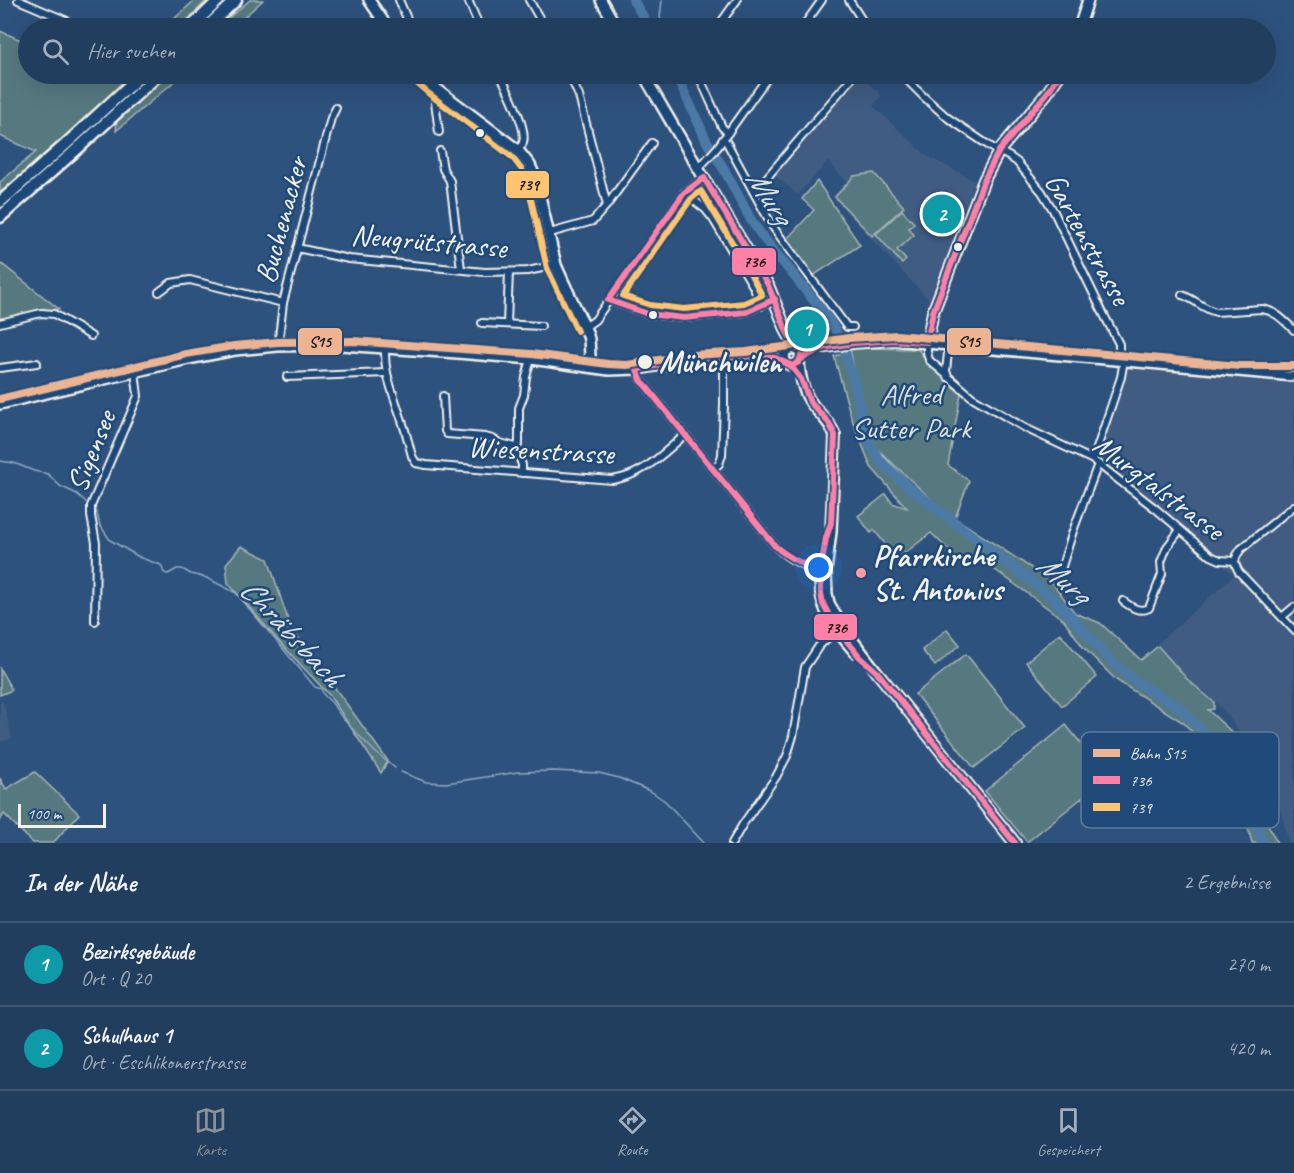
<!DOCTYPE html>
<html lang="de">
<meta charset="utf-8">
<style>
:root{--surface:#223e5e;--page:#2a4564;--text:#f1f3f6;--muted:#a2aebc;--line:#3f5773;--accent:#8c9099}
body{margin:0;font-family:Caveat,sans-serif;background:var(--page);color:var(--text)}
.scale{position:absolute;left:18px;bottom:15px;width:88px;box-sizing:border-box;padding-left:6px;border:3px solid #f4f1e8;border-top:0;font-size:16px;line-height:21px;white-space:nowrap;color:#f4f1e8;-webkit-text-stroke:4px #1f4a7a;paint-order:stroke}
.you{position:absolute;left:819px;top:568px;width:21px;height:21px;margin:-15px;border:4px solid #fff;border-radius:50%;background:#1a73e8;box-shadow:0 0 0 9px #1a73e833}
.badge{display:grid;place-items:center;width:39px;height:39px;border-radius:50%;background:var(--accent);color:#fff;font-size:20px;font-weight:700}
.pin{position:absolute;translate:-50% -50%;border:3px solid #fff;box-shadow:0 2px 6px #0006}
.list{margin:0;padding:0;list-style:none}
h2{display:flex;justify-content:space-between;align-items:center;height:78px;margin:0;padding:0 24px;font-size:26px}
h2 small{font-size:20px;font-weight:400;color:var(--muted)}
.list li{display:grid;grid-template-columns:39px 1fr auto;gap:18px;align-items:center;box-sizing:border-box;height:84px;padding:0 24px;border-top:2px solid var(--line)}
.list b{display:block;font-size:22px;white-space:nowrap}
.list p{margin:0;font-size:20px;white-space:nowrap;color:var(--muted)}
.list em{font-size:20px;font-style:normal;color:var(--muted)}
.icon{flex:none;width:33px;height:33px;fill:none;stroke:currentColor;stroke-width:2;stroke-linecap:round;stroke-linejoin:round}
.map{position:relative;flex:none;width:1294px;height:843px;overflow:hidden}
.search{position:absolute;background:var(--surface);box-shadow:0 6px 24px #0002;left:18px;right:18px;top:18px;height:66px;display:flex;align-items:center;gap:15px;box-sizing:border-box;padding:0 21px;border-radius:33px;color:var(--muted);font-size:22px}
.sheet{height:246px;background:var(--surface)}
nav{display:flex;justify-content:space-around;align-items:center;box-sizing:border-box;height:84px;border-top:2px solid var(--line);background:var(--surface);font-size:16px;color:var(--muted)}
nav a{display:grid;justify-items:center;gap:3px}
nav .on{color:var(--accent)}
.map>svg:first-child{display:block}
</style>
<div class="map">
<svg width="1294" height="843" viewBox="0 0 1294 843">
<rect width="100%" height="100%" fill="#2e527e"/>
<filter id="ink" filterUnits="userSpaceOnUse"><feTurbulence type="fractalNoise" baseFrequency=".0167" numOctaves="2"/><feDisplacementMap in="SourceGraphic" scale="12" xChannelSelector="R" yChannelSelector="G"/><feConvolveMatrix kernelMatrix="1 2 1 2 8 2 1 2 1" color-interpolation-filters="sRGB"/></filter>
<g filter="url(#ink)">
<!-- built -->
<g fill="#405c83">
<polygon points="858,75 882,95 873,106 927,156 975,181 930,301 832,197 847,182 828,161 798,195 773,174"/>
<polygon points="880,333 904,333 942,336 1235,364 1294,363 1294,373 939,340 896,337 849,340 848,337"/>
<polygon points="284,339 352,339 415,343 519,351 584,359 580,362 271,343 0,401 0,397 186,352 229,345"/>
<polygon points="1127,366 1294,382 1294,843 1289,843 1275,789 1227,714 1209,695 1189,681 1157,644 1234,575 1099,462"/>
<polygon points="3,701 12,738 0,742 0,702"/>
</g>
<!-- green -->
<g fill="#57797f" stroke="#a6b5b4" stroke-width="1.5" fill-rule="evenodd">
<polygon points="195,0 207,0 179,28 164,28"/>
<polygon points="250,0 263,0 232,28 217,28"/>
<polygon points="0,31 28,43 28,74 103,74 110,77 114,74 132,74 0,197 0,182 36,152 0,136"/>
<polygon points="167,74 183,74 116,131 117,121"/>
<polygon points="874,173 904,207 872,236 835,197 854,176"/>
<polygon points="817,181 860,245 813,276 786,240 814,210 802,199"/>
<polygon points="698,188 703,190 719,213 713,216 694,195 693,196 692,191 694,189"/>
<polygon points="902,210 914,223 909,228 914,235 897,250 906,260 902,264 876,234"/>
<polygon points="0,264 3,265 59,309 0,319"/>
<path d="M862,348L914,349L919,350L927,362L961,394L948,465L969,481L955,518L1051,581L1075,613L1100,623L1141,660L1158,646L1187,679L1214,702V709L1208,710L1237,737L1233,753L1277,843H1252L1243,808L1204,745L1184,723L1116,680L1083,647L1064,620L980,559L962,563L931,533L897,559L874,530L871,533L858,516L886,494L892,503L907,508L871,467L851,417L834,356L849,353L869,437L850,349ZM871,444H872L932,500L912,485Z"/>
<polygon points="241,546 268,559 290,626 388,761 381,773 330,696 282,645 228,583 226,564"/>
<polygon points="947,629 960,645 935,666 922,650"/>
<polygon points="1060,633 1097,677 1062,706 1026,662"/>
<polygon points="966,654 1025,728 974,768 915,694"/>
<polygon points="0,669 12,690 0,695"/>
<polygon points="1066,725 1108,777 1027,842 985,791"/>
<polygon points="35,772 79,814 53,843 33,843 4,814 0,821 0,778 6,789"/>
</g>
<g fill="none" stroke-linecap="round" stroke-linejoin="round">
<!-- stream -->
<g stroke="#8faac1" stroke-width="1.5">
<polyline points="662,0 660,17 664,28"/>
<polyline points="0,461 14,463 34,471 48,474 60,486 77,494 86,502"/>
<polyline points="94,510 96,510 100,525 110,540 141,558 161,565 164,573 168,574 177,569 182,569 191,574 207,578 236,593 315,687 321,689 324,695 332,703 343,719 375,752 395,768"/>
<polyline points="401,772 426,782 446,783 518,772 553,771 599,773 619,778 652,792 665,801 704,843"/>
</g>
<!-- river -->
<g stroke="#4b7aa7" stroke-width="10">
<polyline points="633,0 650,28"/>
<polyline points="676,74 707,142 725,171 751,220 762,236 824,313 835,330 844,350 854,381 864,431 868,441 879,459 886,467 911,489 1049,595 1070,615 1109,659 1137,683 1176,705 1200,728 1237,780 1255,816 1262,843"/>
</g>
<!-- street casing -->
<g stroke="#f4f1e8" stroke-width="10">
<g id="street">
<polyline points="18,0 84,28"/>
<polyline points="399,0 411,28"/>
<polyline points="468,0 480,28"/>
<polyline points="529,0 545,28"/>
<polyline points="849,0 867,28"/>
<polyline points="717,28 737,0"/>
<polyline points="802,28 822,0"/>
<path d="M500,74C506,87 528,128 523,142C523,145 520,147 518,150"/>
<polyline points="698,74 722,127 728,133"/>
<polyline points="901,74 924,97 948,118 991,147 1010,157 1017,162 1042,192 1053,210 1101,309 1119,344 1119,360"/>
<polyline points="433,87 439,132"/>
<polyline points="723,139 727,143 765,213 773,227 847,327 853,327"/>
<polyline points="440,151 443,169 450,181 461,269"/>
<polyline points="698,169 717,148 770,74"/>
<polyline points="753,191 757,189 855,74"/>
<polyline points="684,193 705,209 713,219 753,286 761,306"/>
<polyline points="607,205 652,143"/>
<polyline points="550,233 593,221 607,205 579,96 569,74"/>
<polyline points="297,248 349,259 485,272 528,271 556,265"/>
<polyline points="159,292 171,283 190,280 283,303"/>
<path d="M1182,295C1195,299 1203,309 1216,312L1262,309C1276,311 1284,321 1294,330"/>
<polyline points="608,300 648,314 684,318 746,312 775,299"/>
<polyline points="0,323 41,313 54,314 91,336"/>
<polyline points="482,323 541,326"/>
<polyline points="507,324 509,272"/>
<polyline points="585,327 595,320 684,193 704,178"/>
<polyline points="927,342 927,352 929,360 972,397 1025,428 1093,460 1156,509 1211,556 1220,560 1235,561"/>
<polyline points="278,346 283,303 331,118 336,108"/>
<path d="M385,348C384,372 391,387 398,409C404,425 408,440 412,456L416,463L426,465L612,480C643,476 662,454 685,435"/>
<polyline points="0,368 37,363"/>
<path d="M637,369L641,380L775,546C789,560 805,568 824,571"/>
<polyline points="287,377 386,373"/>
<polyline points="948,377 946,371 949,344"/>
<polyline points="443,396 445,431 447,434 485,437 493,439 500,443 512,446 516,448"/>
<polyline points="1093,460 1121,377 1124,360"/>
<polyline points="713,469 719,464 722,455 724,405 724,358"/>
<polyline points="522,473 522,465 516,448 519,443 519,408 524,395 526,377 531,359"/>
<polyline points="1235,561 1236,566 1239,572 1294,630"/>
<polyline points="1235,561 1237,555 1241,549 1294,506"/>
<polyline points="1059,576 1073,531 1098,464"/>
<path d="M1123,601C1131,607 1139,613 1149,608L1162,574L1161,562L1167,547L1180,530"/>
<polyline points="1282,617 1294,607"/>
<polyline points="95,621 96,543 91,516 91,506 138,396 135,371"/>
<polyline points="732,843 743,824 776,777 787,756 793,736 805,667 819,646 838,628"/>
</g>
</g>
<!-- secondary casing -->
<g stroke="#f4f1e8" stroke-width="14">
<g id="secondary">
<polyline points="369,0 388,28"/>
<polyline points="601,0 617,28"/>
<polyline points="1079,28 1088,0"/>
<polyline points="420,74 433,86 518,150 530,165 536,179 556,265 564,283 585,327 589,339 590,355 589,367"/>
<polyline points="643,74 722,209 768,285 787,332 797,349"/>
<polyline points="927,342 933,312 984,180 999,151 1047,93 1060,74"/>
<path d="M799,362C800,377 803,392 812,404C820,415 830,422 835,435L831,532L826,571L827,594L829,603L841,625L877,672L1015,843"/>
<path d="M821,563C816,605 829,622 855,652"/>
</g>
</g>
<!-- primary casing -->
<g stroke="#f4f1e8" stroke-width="14">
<g id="primary">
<polyline points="799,351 853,343 893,340 1294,376"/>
<path d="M0,404L188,359L235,350L278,346L341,345L457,353L531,359L609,370L637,369L697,359L759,356L775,358L792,366C802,363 804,353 795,348L787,350L784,354L785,361"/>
</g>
</g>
<!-- highway casing -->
<g stroke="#f4f1e8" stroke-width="15">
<g id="highway">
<polyline points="190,28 219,0"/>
<polyline points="206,28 236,0"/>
<polyline points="0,202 65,145 142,74"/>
<polyline points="0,217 76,150 159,74"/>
</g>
</g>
<!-- street -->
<use href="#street" stroke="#1f4a7a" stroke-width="6"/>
<!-- secondary -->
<use href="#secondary" stroke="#1f4a7a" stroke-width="9"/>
<!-- primary -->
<use href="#primary" stroke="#1f4a7a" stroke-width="9"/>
<!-- highway -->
<use href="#highway" stroke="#1f4a7a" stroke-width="10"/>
<!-- rail casing -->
<g stroke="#f4f1e8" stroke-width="4">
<polyline id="rail" points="1239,366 1294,371"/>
</g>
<!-- rail -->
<use href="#rail" stroke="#1f4a7a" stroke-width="1.5" stroke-dasharray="4.5" stroke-linecap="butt"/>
<!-- bus-1 casing -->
<g stroke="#1f4a7a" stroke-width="10">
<g id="bus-1">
<polyline points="704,178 768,285 787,332 797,349"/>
<polyline points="608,300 648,314 684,318 746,312 775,299"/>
<polyline points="608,300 684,193 704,178"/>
<polyline points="927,342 933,312 984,180 999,151 1047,93 1060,74"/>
<polyline points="801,359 822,348 853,343 893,340 927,342"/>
<polyline points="790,365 801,379 810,402 829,423 835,435 831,523 826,538 821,568 821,593 823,604 834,625 860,657 877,672 1015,843"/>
<path d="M637,369L641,380L775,546C790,559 806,567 826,571"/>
<polyline points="637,369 697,359 759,356 775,358 792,366 799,362 801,356"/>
</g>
</g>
<!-- bus-2 casing -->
<g stroke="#1f4a7a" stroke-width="10">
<g id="bus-2">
<polyline points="414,81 428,93 512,157 522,170 527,182 547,268 577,331"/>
<polygon points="701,191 744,262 762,295 744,303 684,309 650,305 623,296 691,199"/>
</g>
</g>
<!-- bus-1 -->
<use href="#bus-1" stroke="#ff80a7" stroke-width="6"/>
<!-- bus-2 -->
<use href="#bus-2" stroke="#fec471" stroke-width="6"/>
<!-- rail-1 casing -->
<g stroke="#1f4a7a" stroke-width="12">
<polyline id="rail-1" points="0,399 186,354 234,346 278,342 353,341 532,354 608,364 627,365 691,355 746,352 849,338 897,335 1239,366 1294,366"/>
</g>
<!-- rail-1 -->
<use href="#rail-1" stroke="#ecb493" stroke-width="8"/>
</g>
</g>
<!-- markers -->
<g fill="#f4f1e8" stroke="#1f4a7a" stroke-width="2">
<circle cx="480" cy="133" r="5"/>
<circle cx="958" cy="247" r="5"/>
<circle cx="653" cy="315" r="5"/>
<circle cx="645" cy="362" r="8"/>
</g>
<circle fill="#ff9aa2" stroke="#1f4a7a" stroke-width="2" cx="861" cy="573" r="6"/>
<g text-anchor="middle" stroke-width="5" stroke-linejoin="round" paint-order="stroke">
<!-- street labels -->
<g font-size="30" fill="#f4f1e8" stroke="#1f4a7a">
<text transform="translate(281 220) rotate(-75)" y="10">Buchenacker</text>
<text transform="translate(1088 239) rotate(61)" y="10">Gartenstrasse</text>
<text transform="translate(429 241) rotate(5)" y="10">Neugrütstrasse</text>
<text transform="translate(541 450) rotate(3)" y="10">Wiesenstrasse</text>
<text transform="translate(91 451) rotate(-68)" y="10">Sigensee</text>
<text transform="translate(1159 487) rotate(37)" y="10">Murgtalstrasse</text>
</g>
<!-- stop labels -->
<g font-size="30" font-weight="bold" fill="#f4f1e8" stroke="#1f4a7a" text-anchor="start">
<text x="659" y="372">Münchwilen</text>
</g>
<!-- park labels -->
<g font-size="30" fill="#dcdfd8" stroke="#1f4a7a">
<text x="911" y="404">Alfred<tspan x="911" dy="34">Sutter Park</tspan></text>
</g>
<!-- poi labels -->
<g font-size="30" font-weight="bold" fill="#f4f1e8" stroke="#1f4a7a" text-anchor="start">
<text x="873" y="566">Pfarrkirche<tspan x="873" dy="34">St. Antonius</tspan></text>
</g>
<!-- water labels -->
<g font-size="32" font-style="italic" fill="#dbdfde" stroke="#1f4a7a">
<text transform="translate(770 196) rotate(57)" y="11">Murg</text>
<text transform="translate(1064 578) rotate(41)" y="11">Murg</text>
<text transform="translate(292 632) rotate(47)" y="11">Chräbsbach</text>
</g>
</g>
<!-- legend -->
<rect x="1081" y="732" width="198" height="96" rx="9" fill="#1f4a7a" stroke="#5f7c9b" stroke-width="1.5"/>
<rect x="1093" y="749" width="27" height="8" fill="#ecb493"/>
<rect x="1093" y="776" width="27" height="8" fill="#ff80a7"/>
<rect x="1093" y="803" width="27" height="8" fill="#fec471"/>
<g font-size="16" fill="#f4f1e8">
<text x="1130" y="759">Bahn S15</text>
<text x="1130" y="786">736</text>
<text x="1130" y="813">739</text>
</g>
<g stroke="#1f4a7a" stroke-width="2">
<rect x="505" y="170" width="45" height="29" rx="6" fill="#fec471"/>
<rect x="731" y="247" width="46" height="29" rx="6" fill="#ff80a7"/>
<rect x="297" y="327" width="46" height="29" rx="6" fill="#ecb493"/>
<rect x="946" y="327" width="46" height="29" rx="6" fill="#ecb493"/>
<rect x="813" y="613" width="45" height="28" rx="6" fill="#ff80a7"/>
</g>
<g font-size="16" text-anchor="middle" font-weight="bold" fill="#111">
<text x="528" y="190">739</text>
<text x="754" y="267">736</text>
<text x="320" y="347">S15</text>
<text x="969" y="347">S15</text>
<text x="836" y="633">736</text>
</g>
</svg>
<div class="scale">100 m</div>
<div class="you"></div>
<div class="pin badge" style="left:807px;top:329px;background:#0f9aa8">1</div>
<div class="pin badge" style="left:942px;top:214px;background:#0f9aa8">2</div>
<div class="search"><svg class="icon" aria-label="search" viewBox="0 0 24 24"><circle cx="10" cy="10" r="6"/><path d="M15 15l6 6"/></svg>Hier suchen</div>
</div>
<section class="sheet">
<h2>In der Nähe<small>2 Ergebnisse</small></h2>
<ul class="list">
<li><span class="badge" style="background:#0f9aa8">1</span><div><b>Bezirksgebäude</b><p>Ort · Q 20</p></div><em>270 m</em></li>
<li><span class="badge" style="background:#0f9aa8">2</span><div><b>Schulhaus 1</b><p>Ort · Eschlikonerstrasse</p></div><em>420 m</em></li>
</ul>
</section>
<nav>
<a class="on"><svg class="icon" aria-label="map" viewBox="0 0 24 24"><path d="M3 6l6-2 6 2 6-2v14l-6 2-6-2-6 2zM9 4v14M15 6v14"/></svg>Karte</a>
<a><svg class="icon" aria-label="directions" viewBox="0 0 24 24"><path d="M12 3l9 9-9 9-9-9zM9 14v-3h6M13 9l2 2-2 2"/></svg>Route</a>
<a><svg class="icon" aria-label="saved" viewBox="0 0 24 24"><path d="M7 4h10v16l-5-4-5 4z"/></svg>Gespeichert</a>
</nav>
